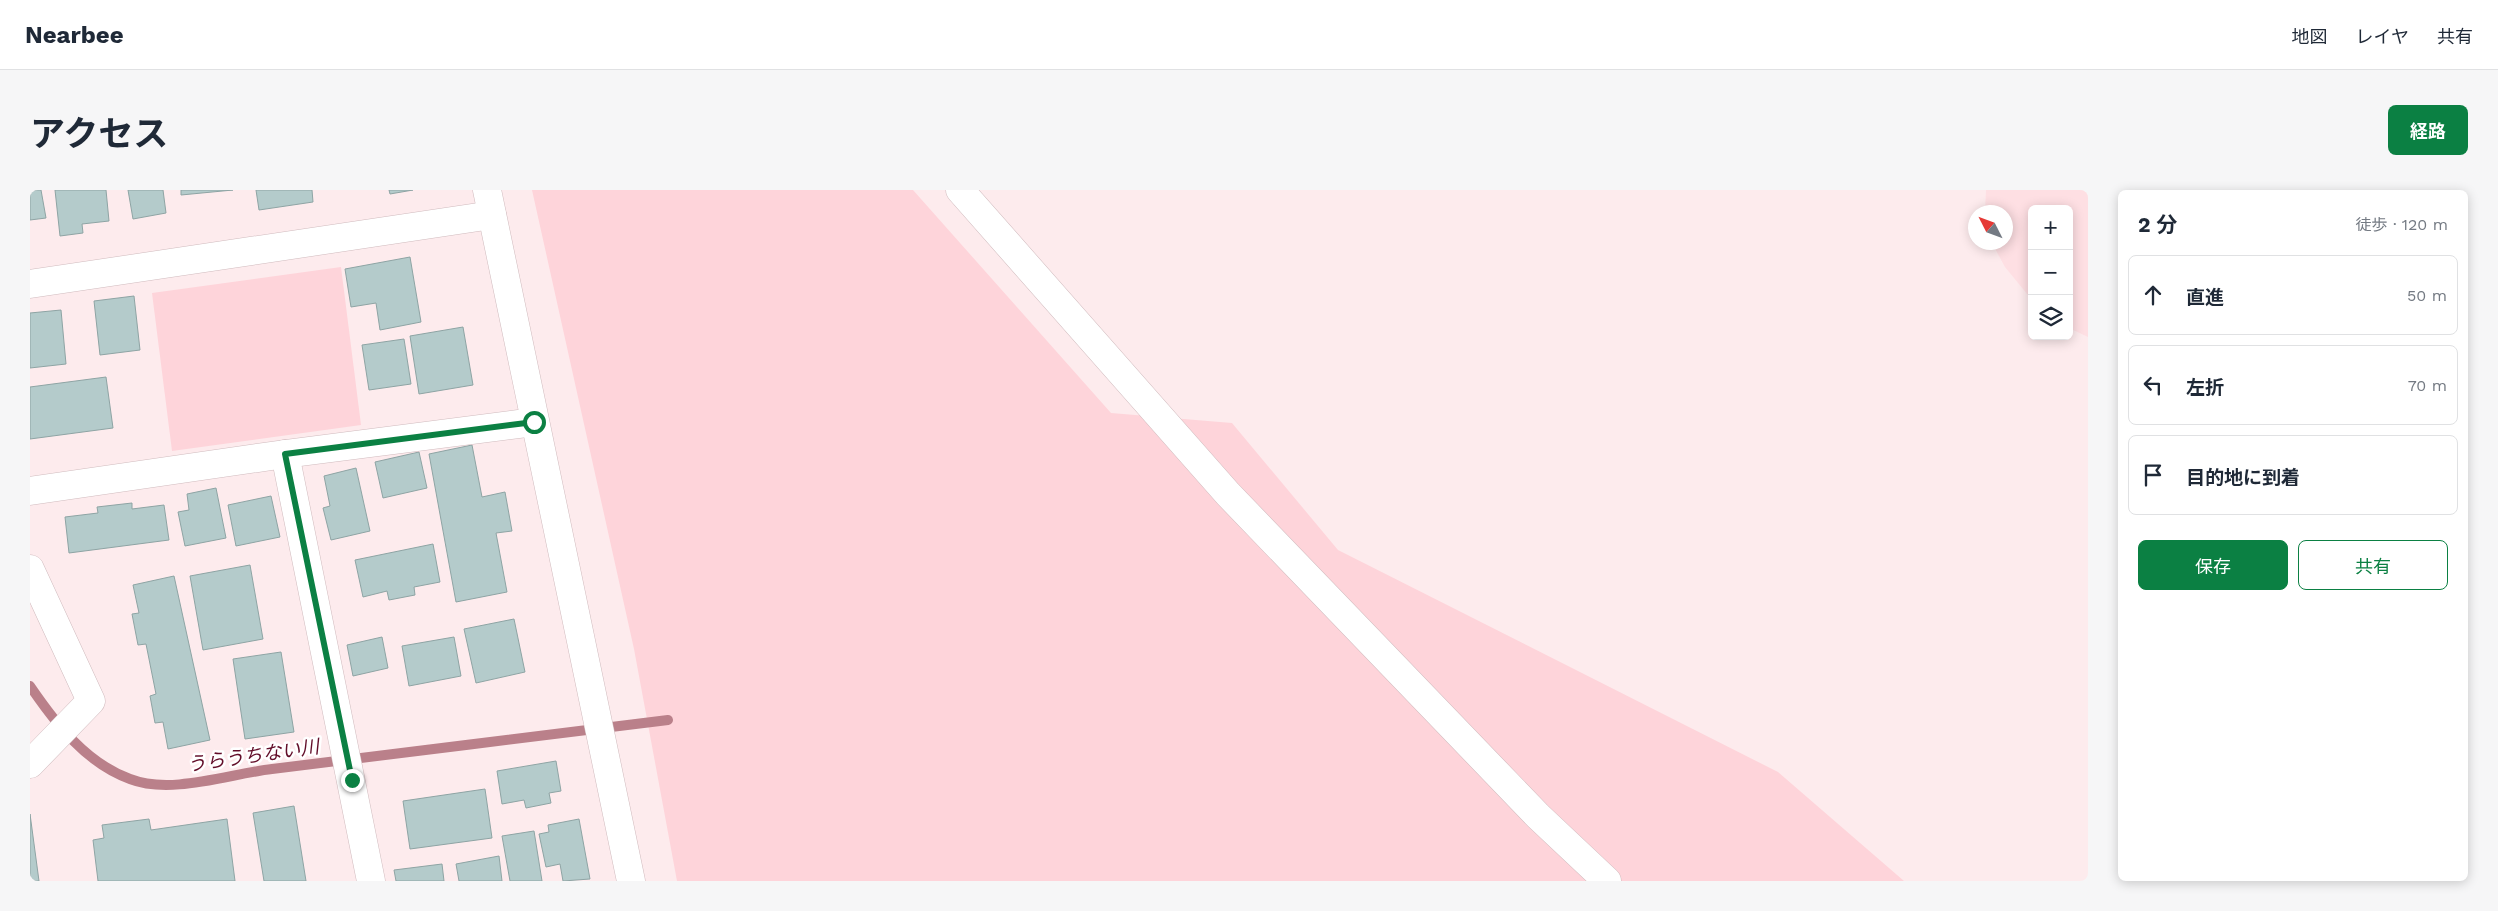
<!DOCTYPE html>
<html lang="ja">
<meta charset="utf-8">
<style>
:root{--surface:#fff;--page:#f6f6f7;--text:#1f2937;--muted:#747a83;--line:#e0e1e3;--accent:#0b8043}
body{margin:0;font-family:"Work Sans","Noto Sans JP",sans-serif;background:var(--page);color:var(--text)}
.controls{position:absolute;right:15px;top:15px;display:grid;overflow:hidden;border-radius:8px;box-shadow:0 2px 12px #0003}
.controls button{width:45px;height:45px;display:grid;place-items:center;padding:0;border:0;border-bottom:1px solid var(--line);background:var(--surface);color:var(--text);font:25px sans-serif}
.compass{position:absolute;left:1938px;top:15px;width:45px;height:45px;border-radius:50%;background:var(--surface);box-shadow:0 2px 12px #0003;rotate:312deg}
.stop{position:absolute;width:15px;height:15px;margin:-11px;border:4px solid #0b8043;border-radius:50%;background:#fff}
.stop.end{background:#0b8043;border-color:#fff;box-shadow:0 1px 5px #0008}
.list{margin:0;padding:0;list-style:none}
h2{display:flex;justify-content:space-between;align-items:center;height:65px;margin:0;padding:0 20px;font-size:21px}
h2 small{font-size:16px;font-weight:400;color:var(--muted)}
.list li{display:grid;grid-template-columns:32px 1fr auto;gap:15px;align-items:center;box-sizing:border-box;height:80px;margin:0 10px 10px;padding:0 10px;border:1px solid var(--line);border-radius:8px}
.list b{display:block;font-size:19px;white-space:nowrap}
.list em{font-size:16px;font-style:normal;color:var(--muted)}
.actions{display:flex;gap:10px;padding:15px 20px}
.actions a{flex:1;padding:11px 0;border:1px solid var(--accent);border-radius:8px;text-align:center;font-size:18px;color:var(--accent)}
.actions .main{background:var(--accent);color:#fff}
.icon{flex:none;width:28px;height:28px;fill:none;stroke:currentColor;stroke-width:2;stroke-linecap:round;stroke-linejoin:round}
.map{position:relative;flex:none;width:2058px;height:691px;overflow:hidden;border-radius:8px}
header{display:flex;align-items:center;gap:30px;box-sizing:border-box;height:70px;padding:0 25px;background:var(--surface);border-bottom:1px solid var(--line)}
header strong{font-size:24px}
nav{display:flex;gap:28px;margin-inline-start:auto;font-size:18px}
.intro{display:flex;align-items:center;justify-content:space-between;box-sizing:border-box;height:120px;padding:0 30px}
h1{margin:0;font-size:35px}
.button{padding:12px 22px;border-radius:8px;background:var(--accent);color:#fff;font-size:18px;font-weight:700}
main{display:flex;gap:30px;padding:0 30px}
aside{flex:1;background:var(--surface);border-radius:8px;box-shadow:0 2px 12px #0003}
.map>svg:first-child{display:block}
</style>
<header>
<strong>Nearbee</strong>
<nav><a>地図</a><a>レイヤ</a><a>共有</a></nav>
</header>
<div class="intro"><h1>アクセス</h1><a class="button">経路</a></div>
<main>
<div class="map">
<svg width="2058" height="691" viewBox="0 0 2058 691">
<rect width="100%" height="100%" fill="#fdebed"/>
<!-- built -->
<polygon fill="#fedfe3" points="1956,0 2058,0 2058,147 2039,138 2039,19 2002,19 2002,110 1975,77 1963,55 1962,53 1976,52 1976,22 1955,22"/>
<!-- green -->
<g fill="#fed4da">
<polygon points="502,0 883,0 1081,223 1202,233 1308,360 1748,582 1874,691 647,691 604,459"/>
<polygon points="311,77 331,235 142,261 122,103"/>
</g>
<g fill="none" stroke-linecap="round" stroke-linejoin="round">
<!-- stream -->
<path stroke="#ba808a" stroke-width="10" d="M0,496C26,534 56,573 100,589C141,605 199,584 242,579C374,563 506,546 638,530"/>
</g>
<!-- building -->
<g fill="#b4cbcb" stroke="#8ea4a4">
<polygon points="0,0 11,0 16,28 0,30"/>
<polygon points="25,0 76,0 79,31 52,34 53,43 30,46"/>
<polygon points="98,0 133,0 136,23 103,29"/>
<polygon points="151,0 203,0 151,5"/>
<polygon points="226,0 282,0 283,12 229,20"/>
<polygon points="359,0 383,0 360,4"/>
<polygon points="380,67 391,132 350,140 346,113 321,117 315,79"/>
<polygon points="104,106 110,160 70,165 64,111"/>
<polygon points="31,120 36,174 0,178 0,123"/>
<polygon points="433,137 443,195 389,204 380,146"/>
<polygon points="374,149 381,194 339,200 332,155"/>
<polygon points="76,187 83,238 0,249 0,197"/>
<polygon points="442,255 452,307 475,302 482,341 466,343 477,402 426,412 399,264"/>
<polygon points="389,262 397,298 353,308 345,272"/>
<polygon points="326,278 340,341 301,350 293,318 300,316 294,286"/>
<polygon points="186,298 196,348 155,356 148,322 159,320 157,304"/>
<polygon points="241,306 250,347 206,356 198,315"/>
<polygon points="102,313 102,319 134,315 139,350 39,363 35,327 68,323 67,317"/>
<polygon points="403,354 410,392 384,397 385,405 359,410 357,401 333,407 325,370"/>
<polygon points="220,375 233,449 173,460 160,386"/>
<polygon points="144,386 180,550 138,559 133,532 125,533 120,506 126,504 116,454 108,455 102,424 109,423 103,395"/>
<polygon points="484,429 495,482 446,493 434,439"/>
<polygon points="352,447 358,478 323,486 317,455"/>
<polygon points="424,447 431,486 379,496 372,456"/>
<polygon points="251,462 264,542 215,549 203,469"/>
<polygon points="526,571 531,601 519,603 521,613 496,618 494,610 472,614 467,581"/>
<polygon points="455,599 462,648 380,659 373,611"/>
<polygon points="264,616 276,691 234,691 223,623"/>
<polygon points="0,624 9,691 0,691"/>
<polygon points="119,629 121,640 197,629 205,691 68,691 63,650 74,648 72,635"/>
<polygon points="549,629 560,689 533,691 530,674 516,677 509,644 519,642 518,635"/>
<polygon points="504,641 512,691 480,691 472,646"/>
<polygon points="469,666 472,691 429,691 426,674"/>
<polygon points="412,674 414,691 366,691 364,680"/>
</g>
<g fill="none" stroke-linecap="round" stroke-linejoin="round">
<!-- minor casing -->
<g stroke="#d0bbbe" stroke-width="29">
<g id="minor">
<polyline points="457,0 601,691"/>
<polyline points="930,0 1198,304 1508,626 1577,691"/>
<polyline points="0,94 462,25"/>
<polyline points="255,264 341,691"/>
<polyline points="0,301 255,264 504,232"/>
<polyline points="0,379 61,511 0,574"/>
</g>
</g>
<!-- minor -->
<use href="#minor" stroke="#fff" stroke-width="28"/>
</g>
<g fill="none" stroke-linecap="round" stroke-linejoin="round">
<!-- route -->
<polyline stroke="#0b8043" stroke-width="6" points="322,590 255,264 504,232"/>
</g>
<g text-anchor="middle" stroke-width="5" stroke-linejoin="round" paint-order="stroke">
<!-- water labels -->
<g font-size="19" font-style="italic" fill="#620d29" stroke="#fff">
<text transform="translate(223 565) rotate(-8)" y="7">うらうちない川</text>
</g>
</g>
</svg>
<div class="controls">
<button>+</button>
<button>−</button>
<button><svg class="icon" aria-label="layers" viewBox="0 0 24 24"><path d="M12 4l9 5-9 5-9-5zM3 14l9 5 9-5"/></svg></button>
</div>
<svg class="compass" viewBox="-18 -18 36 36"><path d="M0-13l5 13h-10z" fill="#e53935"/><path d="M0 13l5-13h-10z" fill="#747a83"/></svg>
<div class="stop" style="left:504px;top:232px"></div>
<div class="stop end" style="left:322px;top:590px"></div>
</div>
<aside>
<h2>2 分<small>徒歩 · 120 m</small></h2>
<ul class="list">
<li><svg class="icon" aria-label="ahead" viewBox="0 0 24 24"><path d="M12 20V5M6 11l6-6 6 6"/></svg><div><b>直進</b></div><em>50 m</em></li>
<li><svg class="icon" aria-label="left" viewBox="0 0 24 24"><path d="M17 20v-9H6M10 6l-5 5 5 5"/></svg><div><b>左折</b></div><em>70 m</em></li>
<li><svg class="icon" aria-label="arrive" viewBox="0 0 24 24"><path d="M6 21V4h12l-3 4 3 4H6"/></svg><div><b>目的地に到着</b></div></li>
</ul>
<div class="actions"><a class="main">保存</a><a>共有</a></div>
</aside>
</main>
